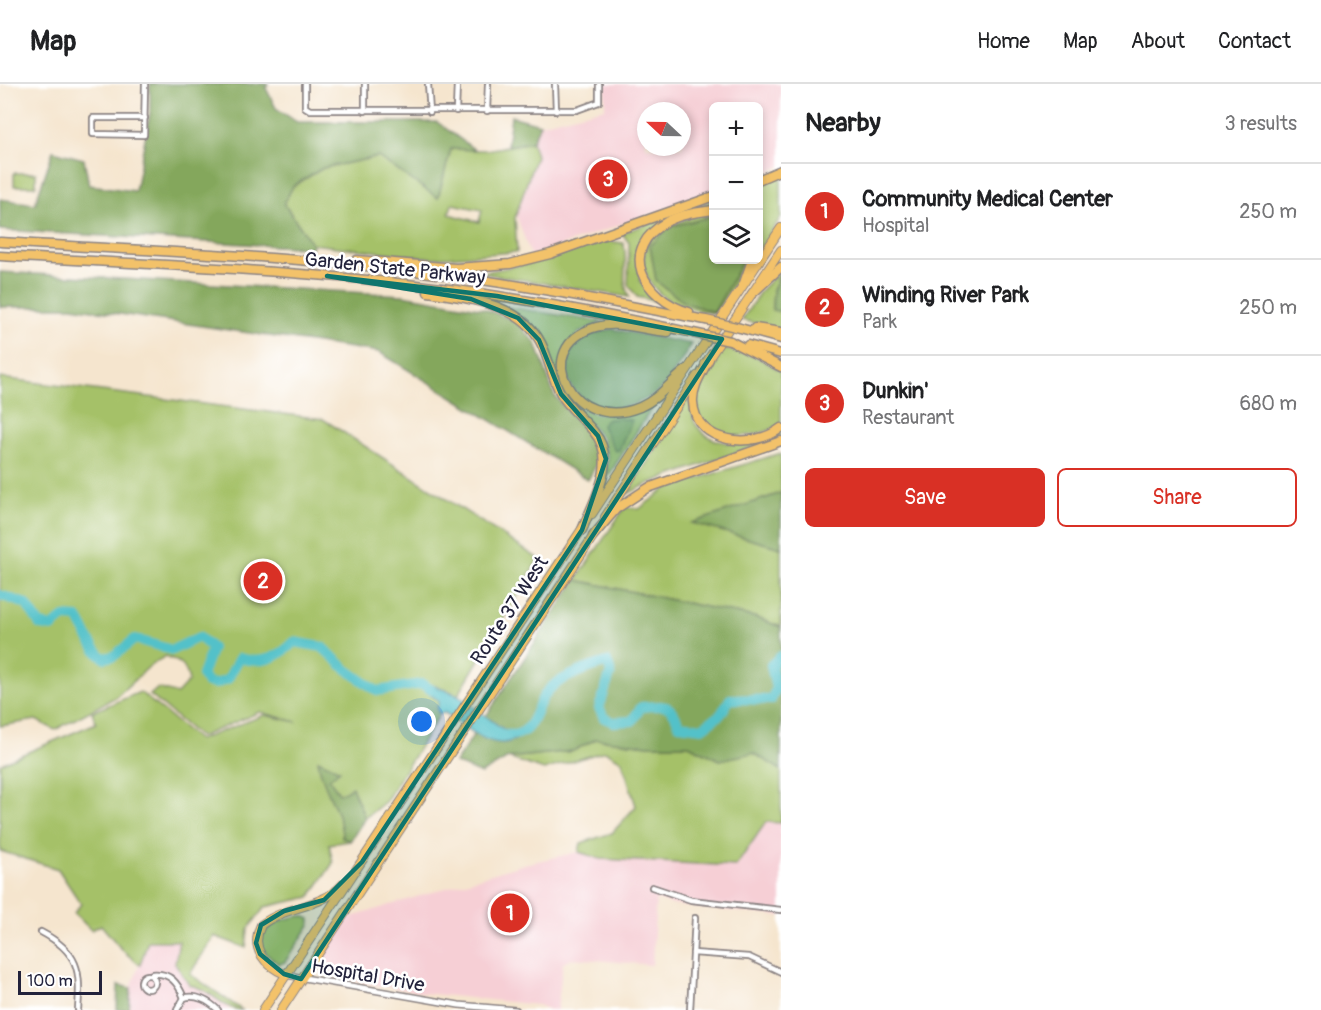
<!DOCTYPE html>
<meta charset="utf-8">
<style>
body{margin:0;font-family:Pangolin,sans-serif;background:#f6f6f6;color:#202124}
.controls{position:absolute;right:18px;top:18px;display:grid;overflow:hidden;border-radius:9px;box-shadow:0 3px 9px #0003}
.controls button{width:54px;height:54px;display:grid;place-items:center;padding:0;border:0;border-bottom:2px solid #e0e0e0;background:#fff;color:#202124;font:30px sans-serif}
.compass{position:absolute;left:637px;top:18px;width:54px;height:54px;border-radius:50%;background:#fff;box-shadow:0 3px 9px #0003;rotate:292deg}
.scale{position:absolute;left:18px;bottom:15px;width:84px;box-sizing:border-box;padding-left:6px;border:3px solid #22223b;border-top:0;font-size:16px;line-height:21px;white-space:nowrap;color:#22223b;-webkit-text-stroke:4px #fff;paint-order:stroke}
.you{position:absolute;left:422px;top:638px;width:21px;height:21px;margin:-15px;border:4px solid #fff;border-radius:50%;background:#1a73e8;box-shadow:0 0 0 9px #1a73e833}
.badge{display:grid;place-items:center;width:39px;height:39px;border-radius:50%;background:#d93025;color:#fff;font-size:20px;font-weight:700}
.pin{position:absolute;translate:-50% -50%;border:3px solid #fff;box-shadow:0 2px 6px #0006}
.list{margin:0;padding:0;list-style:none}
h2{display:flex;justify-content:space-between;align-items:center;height:78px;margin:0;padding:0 24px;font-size:26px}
h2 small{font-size:20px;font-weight:400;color:#757577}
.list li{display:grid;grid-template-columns:39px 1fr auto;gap:18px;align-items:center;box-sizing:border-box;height:96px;padding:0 24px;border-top:2px solid #e0e0e0}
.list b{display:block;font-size:22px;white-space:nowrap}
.list p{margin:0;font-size:20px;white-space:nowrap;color:#757577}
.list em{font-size:20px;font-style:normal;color:#757577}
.actions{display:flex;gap:12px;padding:18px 24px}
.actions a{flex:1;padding:14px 0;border:2px solid #d93025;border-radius:9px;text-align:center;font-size:21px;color:#d93025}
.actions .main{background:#d93025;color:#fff}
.icon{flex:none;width:33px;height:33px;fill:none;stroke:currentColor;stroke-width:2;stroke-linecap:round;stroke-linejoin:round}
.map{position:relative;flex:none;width:781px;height:926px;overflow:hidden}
header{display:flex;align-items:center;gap:36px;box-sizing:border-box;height:84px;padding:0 30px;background:#fff;border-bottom:2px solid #e0e0e0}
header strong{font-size:28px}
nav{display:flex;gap:33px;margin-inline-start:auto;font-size:21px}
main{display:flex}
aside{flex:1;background:#fff}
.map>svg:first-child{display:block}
</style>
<header>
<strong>Map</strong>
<nav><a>Home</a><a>Map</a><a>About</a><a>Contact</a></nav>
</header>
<main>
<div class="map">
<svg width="781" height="926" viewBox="0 0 781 926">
<rect width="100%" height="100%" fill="#fff"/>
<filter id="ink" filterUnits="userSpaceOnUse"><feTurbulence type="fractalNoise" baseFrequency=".0167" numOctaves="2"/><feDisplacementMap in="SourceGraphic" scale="12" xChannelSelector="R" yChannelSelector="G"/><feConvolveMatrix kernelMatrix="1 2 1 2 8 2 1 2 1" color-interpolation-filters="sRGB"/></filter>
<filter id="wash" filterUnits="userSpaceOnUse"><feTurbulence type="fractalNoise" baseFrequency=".008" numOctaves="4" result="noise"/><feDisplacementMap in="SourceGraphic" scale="24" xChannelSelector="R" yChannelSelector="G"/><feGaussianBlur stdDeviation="1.35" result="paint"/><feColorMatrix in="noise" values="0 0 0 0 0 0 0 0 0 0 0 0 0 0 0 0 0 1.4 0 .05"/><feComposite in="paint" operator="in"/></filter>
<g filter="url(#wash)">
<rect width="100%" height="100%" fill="#f5e5ce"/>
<g fill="#f6cfd5" fill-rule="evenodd">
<path d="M 605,0 L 781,0 L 781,82 L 759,92 L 758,22 L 714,22 L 713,108 L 531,172 L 516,131 L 536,72 L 532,58 L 540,40 L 605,24 ZM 646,27 L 682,27 L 682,63 L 646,63 Z"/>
<polygon points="766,738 781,739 781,832 673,821 656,815 652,881 574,874 563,879 557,926 550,926 538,921 423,909 343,895 315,884 348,834 524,780 579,768 600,775 735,782"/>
<polygon points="148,857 179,857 175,879 230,926 130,926 131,904"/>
</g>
<g fill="#a5c167" stroke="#647251" stroke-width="1.5" fill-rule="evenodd">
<path d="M 532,58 L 536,72 L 515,134 L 517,168 L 432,174 L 312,160 L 284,120 L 293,102 L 323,84 L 378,73 L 437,113 L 451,65 L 486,66 ZM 452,120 L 482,126 L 479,138 L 449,130 Z"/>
<rect x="14" y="89" width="22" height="13"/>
<polygon points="781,90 781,133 759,167 758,100"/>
<polygon points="713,116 713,123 671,133 637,171 640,197 655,217 637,213 628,201 629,159 622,149"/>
<path d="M 699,131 L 713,131 L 713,133 L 669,143 L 714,228 L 743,176 L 749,176 L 715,230 C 699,227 681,224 667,215 C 656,208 646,195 644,182 C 640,150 674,138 699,131 Z"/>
<path d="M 601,156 L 623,159 C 630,176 619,192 629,213 L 480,189 L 541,177 Z"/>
<polygon points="781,186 773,206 772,225 781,228 781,246 742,236 761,206"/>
<path d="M 507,223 L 602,238 L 578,249 L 559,288 C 565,340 620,336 655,319 L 605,397 L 608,374 L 602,354 L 563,309 L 545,261 Z"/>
<path d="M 721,264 L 757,273 L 781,287 L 781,339 C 758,358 696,360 695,318 C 695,299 711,279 721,264 Z"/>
<path d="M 0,294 L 323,335 L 539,475 L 458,611 L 447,606 L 419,602 L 440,617 L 437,626 L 440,630 L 386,717 L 365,734 L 350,757 L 329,760 L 333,779 L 310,813 L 265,823 L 248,845 L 246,864 L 214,852 L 190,890 L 242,926 C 223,926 210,904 189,901 L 175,879 L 179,857 L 148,857 L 140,881 L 122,866 L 101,841 L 91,846 L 74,829 L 81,820 L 58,785 L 0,767 L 0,680 L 96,639 L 92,628 L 140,608 L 199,656 L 264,631 L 297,638 L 260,628 L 200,653 L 150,611 L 158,604 L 177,610 L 189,597 C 186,581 180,578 166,572 L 152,580 L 116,613 L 55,646 L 36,636 L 0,642 Z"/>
<path d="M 690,311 C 691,321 691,331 695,339 C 711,366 758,364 781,348 L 781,353 L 652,398 L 627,410 Z"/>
<polygon points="781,369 781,409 693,439 781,464 781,543 754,533 576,496 625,423 639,425 667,404"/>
<polygon points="596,655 649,661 689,661 720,676 753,668 781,686 781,739 766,738 736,782 600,775 579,768 581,759 612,749 636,722 622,677 605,667 544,686 508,674 573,667"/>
<path d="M 303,832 L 310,835 L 310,841 L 285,878 L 279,880 C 241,856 272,834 303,832 Z"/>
</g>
<g fill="#84a75c" stroke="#53644c" stroke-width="1.5">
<polygon points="150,0 268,0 266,4 276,24 297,38 437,38 475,66 451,65 438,114 378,73 323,84 293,102 284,120 312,160 311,164 0,146 0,115 35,120 53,67 84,75 89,101 135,107 150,29"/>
<polygon points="511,32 540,40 532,58 507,62"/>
<polygon points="713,132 714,176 743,176 714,228 685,219 656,197 650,162 669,143"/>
<polygon points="0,188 403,211 485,225 515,237 536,259 554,311 592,355 599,376 588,396 379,268 72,223 0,223"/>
<polygon points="781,192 781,228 772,226 773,206"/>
<path d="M 612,245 L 692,260 C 682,274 671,298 657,308 C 581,362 521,262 612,245 Z"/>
<polygon points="618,334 632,336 619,366 615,367 602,342 605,336"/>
<polygon points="781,409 781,464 692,439"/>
<polygon points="576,496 754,533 781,543 781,686 753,669 720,676 689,661 649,661 596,655 573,667 508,674 481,690 455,679"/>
<path d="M 318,676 L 340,686 L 329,695 L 340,710 L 352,703 L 365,734 L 350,757 L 342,754 C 342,725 321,704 318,676 Z"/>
<polygon points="118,901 131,904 129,926 117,926"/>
</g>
<path fill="#53c1c9" stroke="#3a7282" stroke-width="1.5" d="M 424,598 L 458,611 L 503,645 L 514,648 L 516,655 C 492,669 465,642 445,629 L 440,630 L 437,626 L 439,617 L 419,602 Z"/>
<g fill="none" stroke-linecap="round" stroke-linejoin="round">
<g stroke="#53c1c9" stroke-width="10">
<path d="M 0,511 L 26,520 L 40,541 L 52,543 L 64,533 L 78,534 C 87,548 90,564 104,574 L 114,572 L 135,555 L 172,566 L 199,553 L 212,564 L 202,591 L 207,599 L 216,600 L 228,595 L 239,574 C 262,581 278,574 294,558 L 322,563 L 346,585 L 377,607 L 422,600 L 432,606"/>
<path d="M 502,650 C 539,658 530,619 554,601 C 568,591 591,583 607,578 L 611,588 L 599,624 L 604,634 L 613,638 L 632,637 L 641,623 C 663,622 671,617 679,641 L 702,644 L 721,630 L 730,615 L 771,616 L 776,605 L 771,581 L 781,572"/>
</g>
</g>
</g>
<g filter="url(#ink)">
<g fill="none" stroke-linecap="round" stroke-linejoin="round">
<defs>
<g id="minor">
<polyline points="305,0 305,23 310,26 577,26 599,18 599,0"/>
<polyline points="365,0 365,27"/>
<polyline points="428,0 430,28"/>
<polyline points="555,0 556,27"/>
<polyline points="456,27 457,0"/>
<polyline points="487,27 488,0"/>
<polyline points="145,34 93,34 93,50 144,51 145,0"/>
<polyline points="652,803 691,816 781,826"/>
<path d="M 41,848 C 79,868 81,886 78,926"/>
<polyline points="693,869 749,873 781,888"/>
<path d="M 152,890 C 170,888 178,899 184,914"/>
<circle cx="148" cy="898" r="7"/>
<path d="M 177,926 L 184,914 C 196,910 209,917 218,926"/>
<polyline points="690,926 695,834"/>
</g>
<polyline id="tertiary" points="287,891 459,921 516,926"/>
<g id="trunk">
<polyline points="705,280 781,166"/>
<polyline points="592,430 781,144"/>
<polyline points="605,433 697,292"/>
<path d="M 287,891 C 264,882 250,864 261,841 C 286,821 321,825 343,800"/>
<polyline points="263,926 584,442"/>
<polyline points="281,926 596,448"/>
</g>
<g id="motorway">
<polyline points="758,96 781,86"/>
<path d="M 0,158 C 149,167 297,172 445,191 C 533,202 619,220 706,236"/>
<path d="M 0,172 C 139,180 278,185 416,201 C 509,211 601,229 693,249"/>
<polyline points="357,176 456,184 510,180 550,170 714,112"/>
<polyline points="744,199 752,176"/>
<path d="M 428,208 C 467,214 521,219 541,259 C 549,275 552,294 561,310 C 569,324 584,335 594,348 C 619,377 594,416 582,446"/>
<polyline points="752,210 781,183"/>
<path d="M 689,228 C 643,215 616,165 668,137 C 682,130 698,128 714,126"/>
<polyline points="740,244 781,255"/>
<polyline points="755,244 781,248"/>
<path d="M 668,248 C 644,247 621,236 596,243 C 528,263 572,351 640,323 C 659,315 670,298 686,286"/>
<polyline points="730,257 781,283"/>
<polyline points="748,261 781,270"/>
<path d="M 709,275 C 702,289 692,303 693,318 C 695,361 754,365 781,344"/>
<polyline points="593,452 616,425 648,404 781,357"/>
</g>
</defs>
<use href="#minor" stroke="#8c8484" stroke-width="8"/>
<use href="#tertiary" stroke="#8c8484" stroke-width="8"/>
<use href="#trunk" stroke="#8c8484" stroke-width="10"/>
<use href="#motorway" stroke="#8c8484" stroke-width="11"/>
<use href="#minor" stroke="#fff" stroke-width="4.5"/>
<use href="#tertiary" stroke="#fff" stroke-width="5"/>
<use href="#trunk" stroke="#f3c26a" stroke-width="8"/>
<use href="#motorway" stroke="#f3c26a" stroke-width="8"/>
<defs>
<g id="motorway-bridge">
<polyline points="706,236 740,244"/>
<polyline points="693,249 730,257"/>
</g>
</defs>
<use href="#motorway-bridge" stroke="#8c8484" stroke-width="11" stroke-linecap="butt"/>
<use href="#motorway-bridge" stroke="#f3c26a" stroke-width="8"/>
</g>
</g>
<path fill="#0f766e" fill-opacity="0.2" stroke="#0f766e" stroke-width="4.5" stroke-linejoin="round" d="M 327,192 L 497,212 L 722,255 L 301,895 L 284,890 L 260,870 L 256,859 L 261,841 L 284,827 L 324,816 L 362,778 L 582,446 L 606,375 L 598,352 L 561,310 L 539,256 L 518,234 L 471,215 Z"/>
<g text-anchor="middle" stroke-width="5" stroke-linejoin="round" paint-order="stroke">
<g font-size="20" fill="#22223b" stroke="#fff">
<text transform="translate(395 184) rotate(6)" y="7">Garden State Parkway</text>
<text transform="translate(509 526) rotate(-57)" y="7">Route 37 West</text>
<text transform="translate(368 891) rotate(10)" y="7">Hospital Drive</text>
</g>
</g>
</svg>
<div class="controls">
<button>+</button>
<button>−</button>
<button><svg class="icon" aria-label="layers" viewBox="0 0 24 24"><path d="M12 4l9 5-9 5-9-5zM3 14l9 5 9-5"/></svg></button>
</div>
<svg class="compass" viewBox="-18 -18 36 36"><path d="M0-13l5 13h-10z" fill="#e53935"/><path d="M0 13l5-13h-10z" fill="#757577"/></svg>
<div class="scale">100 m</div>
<div class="you"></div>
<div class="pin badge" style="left:510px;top:829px">1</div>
<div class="pin badge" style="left:263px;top:497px">2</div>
<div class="pin badge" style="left:608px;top:95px">3</div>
</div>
<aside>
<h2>Nearby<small>3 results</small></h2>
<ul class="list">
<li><span class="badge">1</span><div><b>Community Medical Center</b><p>Hospital</p></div><em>250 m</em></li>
<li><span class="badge">2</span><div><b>Winding River Park</b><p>Park</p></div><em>250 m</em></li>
<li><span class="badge">3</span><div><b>Dunkin'</b><p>Restaurant</p></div><em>680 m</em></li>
</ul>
<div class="actions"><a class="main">Save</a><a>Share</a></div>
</aside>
</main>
